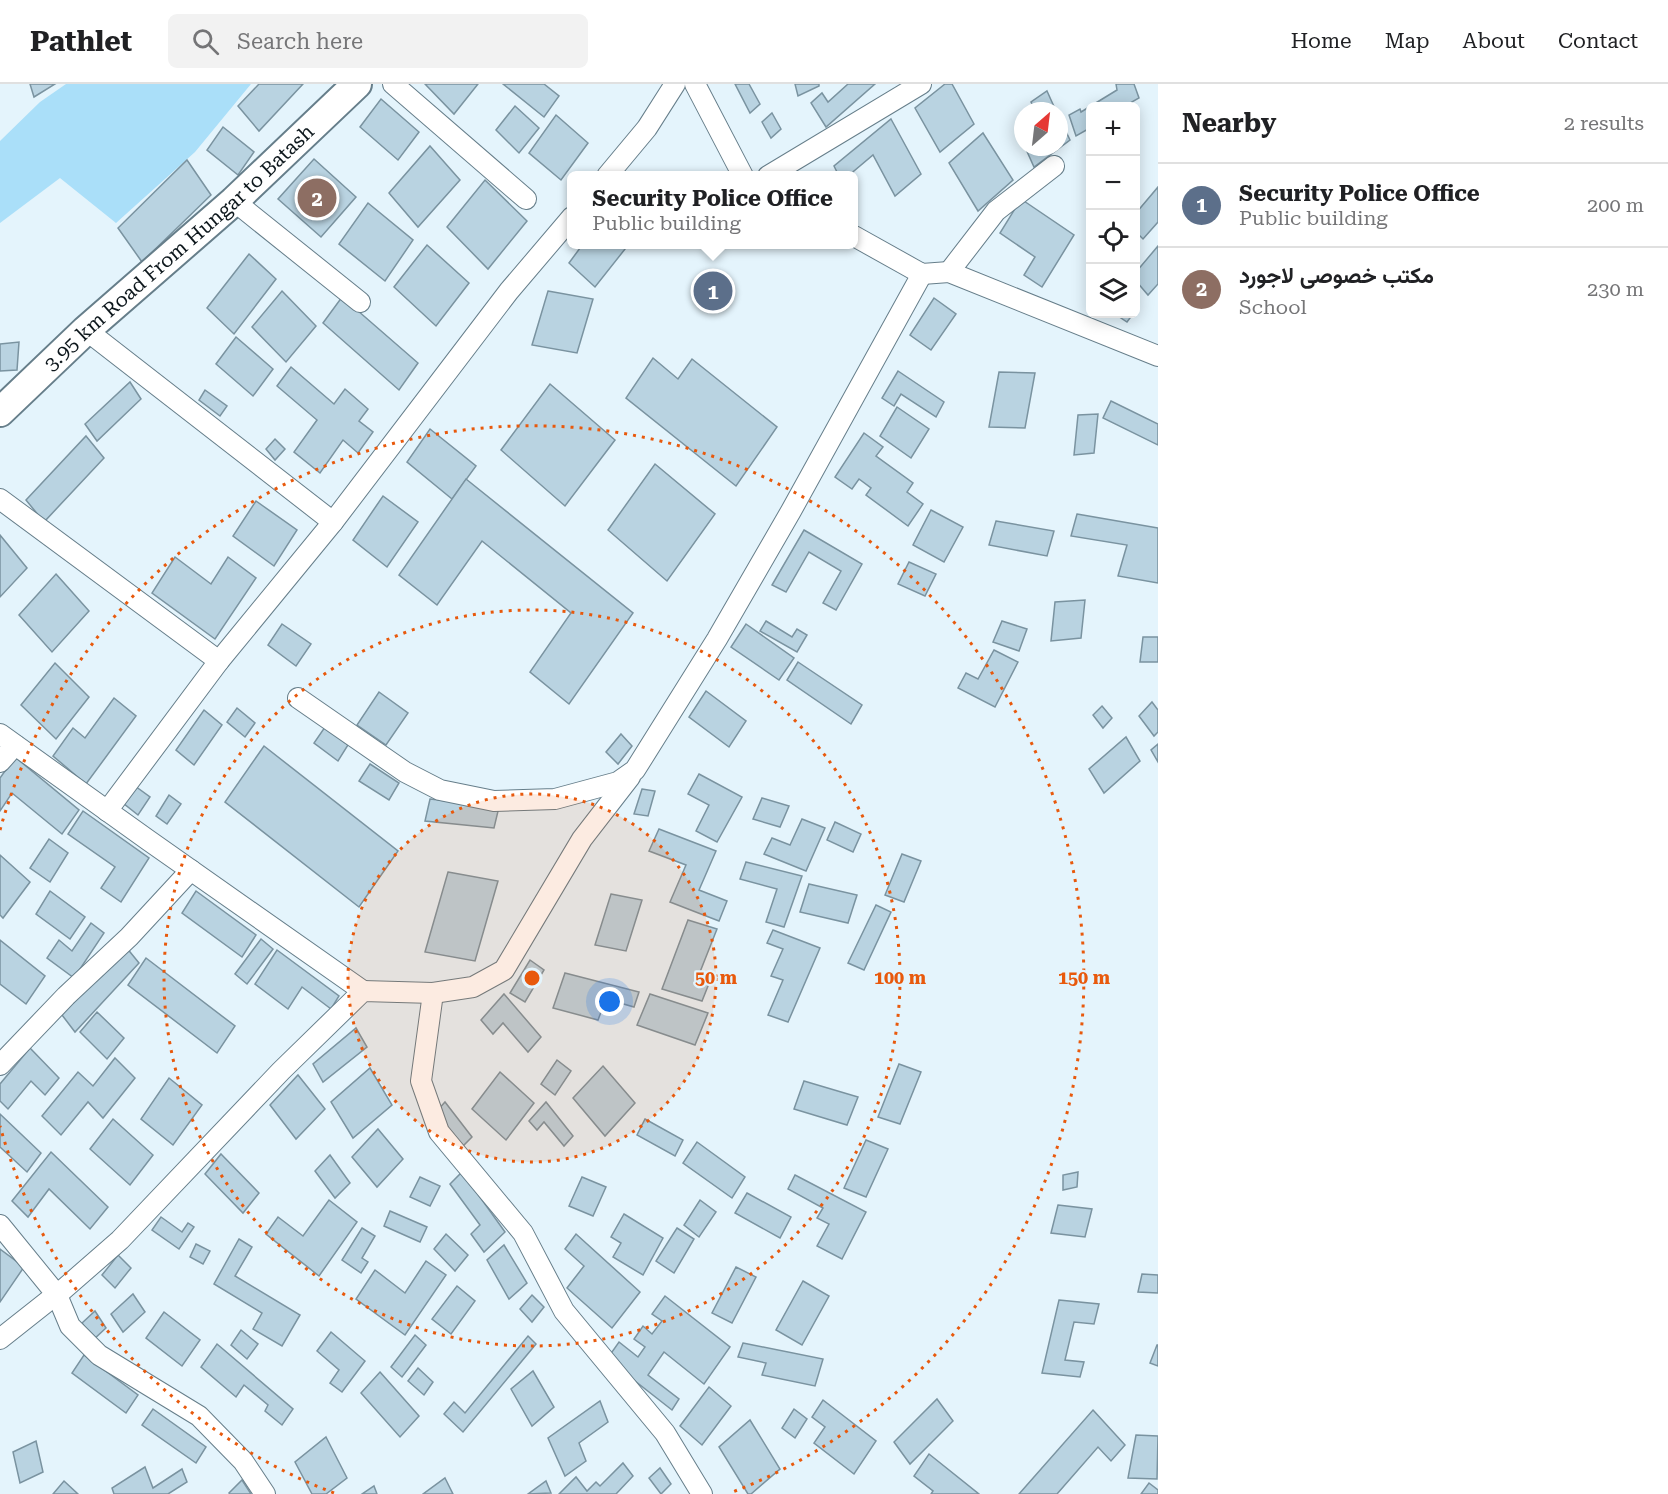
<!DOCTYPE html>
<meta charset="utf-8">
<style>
body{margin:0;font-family:"Roboto Serif",Vazirmatn,serif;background:#f2f2f2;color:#202124}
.controls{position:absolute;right:18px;top:18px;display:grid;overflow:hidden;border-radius:9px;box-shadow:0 3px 15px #0003}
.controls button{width:54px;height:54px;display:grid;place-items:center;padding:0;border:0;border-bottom:2px solid #e0e0e0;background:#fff;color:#202124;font:30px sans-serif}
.compass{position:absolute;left:1014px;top:18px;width:54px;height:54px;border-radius:50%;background:#fff;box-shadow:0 3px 15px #0003;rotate:28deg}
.you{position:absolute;left:610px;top:918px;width:21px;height:21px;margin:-15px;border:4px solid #fff;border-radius:50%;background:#1a73e8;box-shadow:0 0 0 9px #1a73e833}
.badge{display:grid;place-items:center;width:39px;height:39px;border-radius:50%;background:#1a73e8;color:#fff;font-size:20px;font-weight:700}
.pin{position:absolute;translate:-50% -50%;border:3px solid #fff;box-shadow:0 2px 6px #0006}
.popup{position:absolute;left:567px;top:87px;width:291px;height:78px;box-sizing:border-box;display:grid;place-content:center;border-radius:9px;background:#fff;filter:drop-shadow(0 2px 4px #0005);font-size:20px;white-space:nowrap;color:#757577}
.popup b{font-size:22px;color:#202124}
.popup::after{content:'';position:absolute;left:50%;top:100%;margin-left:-12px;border:12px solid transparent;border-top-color:#fff}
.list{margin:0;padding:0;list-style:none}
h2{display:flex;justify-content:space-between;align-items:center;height:78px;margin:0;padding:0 24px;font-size:26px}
h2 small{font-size:20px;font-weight:400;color:#757577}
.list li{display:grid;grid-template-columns:39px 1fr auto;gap:18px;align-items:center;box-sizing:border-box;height:84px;padding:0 24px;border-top:2px solid #e0e0e0}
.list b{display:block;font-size:22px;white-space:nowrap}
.list p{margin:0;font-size:20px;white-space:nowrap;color:#757577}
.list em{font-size:20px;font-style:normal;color:#757577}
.icon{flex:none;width:33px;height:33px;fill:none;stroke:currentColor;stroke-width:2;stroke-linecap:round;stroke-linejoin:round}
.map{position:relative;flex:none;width:1158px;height:1410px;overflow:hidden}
header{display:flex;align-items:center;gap:36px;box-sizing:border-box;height:84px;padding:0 30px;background:#fff;border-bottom:2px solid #e0e0e0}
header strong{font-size:28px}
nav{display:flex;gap:33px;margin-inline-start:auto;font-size:21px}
.search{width:420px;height:54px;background:#f2f2f2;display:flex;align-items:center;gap:15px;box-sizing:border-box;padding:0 21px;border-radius:9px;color:#757577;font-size:22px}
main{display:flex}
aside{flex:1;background:#fff}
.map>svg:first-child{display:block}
</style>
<header>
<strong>Pathlet</strong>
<div class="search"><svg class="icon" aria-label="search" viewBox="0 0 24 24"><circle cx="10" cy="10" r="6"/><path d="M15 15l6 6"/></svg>Search here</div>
<nav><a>Home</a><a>Map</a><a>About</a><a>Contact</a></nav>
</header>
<main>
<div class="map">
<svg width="1158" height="1410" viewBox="0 0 1158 1410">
<rect width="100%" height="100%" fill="#e4f4fc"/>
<polygon fill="#aadff9" points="66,0 251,0 195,68 116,139 60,94 0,139 0,57 40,18"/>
<g fill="#b9d3e1" stroke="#7a93a0" stroke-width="1.5">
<polygon points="30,0 55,0 34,13"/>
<polygon points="259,0 303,0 259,47 238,22"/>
<polygon points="425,0 478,0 454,30"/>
<polygon points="503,0 544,0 559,12 544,33"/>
<polygon points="735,0 749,0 760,20 750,29"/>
<polygon points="795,0 819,0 819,2 798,12"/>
<polygon points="848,0 875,0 826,43 811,19 822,9 828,18"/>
<polygon points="945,0 952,0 974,40 940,68 915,24"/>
<polygon points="1116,0 1134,0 1139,14 1125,22 1090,22 1090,44 1076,52 1069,31 1080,25 1081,28 1117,6"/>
<polygon points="1047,7 1056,27 1036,27 1031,18"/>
<polygon points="381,15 419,48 398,76 360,43"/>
<polygon points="515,22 539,44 519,69 496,46"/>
<polygon points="772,29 781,45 771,54 762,38"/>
<polygon points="556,31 588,59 561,96 529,69"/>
<polygon points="1059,33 1070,56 1034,83 1025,63 1059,63"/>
<polygon points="891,35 921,90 895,112 873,71 848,92 839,92 834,82"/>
<polygon points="223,43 254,68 238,91 207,66"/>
<polygon points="983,49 1013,96 978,127 949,79"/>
<polygon points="430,62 460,96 418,143 389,109"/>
<polygon points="314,75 356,113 321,153 278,115"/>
<polygon points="187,76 211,111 142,178 118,144"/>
<polygon points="485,96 527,137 488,185 447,143"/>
<polygon points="1158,103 1158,138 1143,155 1136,148 1136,129"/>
<polygon points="1021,115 1074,151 1042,203 1024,191 1035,173 1000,149"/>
<polygon points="368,119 413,156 385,197 339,160"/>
<polygon points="583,160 629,160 595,203 569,179"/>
<polygon points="427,161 469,199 436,242 394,203"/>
<polygon points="1158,162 1158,200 1148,211 1136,197 1136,188"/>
<polygon points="249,170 276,195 234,250 207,224"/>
<polygon points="282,207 316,242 286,278 252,243"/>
<polygon points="548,207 593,215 577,269 532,261"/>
<polygon points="342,213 418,279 399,306 323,239"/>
<polygon points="934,214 956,230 931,266 910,251"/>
<polygon points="1115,230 1133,230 1127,238"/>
<polygon points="236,253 273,285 253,312 216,280"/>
<polygon points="19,258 17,286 0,287 0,260"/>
<polygon points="653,274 678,295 692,275 777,343 736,402 626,314"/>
<polygon points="291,283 334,320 345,305 368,325 359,337 373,348 358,369 343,356 320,389 294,368 317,336 277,302"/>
<polygon points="898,287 944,318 936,333 901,310 894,322 882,314"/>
<polygon points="999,288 1035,289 1025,344 989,343"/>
<polygon points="130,298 141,315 97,357 85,340"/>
<polygon points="550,300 615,356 565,422 501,366"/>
<polygon points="205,306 227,322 220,332 199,316"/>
<polygon points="1111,317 1158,340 1158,361 1103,334"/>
<polygon points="897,323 929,345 911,374 880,352"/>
<polygon points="1098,330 1094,369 1074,371 1078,331"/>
<polygon points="430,345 476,382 452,415 407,378"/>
<polygon points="864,349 883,363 876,372 913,399 907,408 923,420 908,442 866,411 871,404 859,395 852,405 835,393"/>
<polygon points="86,352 104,374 44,438 26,416"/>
<polygon points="275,355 285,365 275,376 266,365"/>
<polygon points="655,380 715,430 667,497 608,446"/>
<polygon points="466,395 633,529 569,620 530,588 571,529 482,457 437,521 399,491"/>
<polygon points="383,412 418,438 387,483 353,456"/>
<polygon points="256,417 297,446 274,482 233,452"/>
<polygon points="931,426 963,443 944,478 913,461"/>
<polygon points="1077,430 1158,444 1158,499 1118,492 1127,461 1071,452"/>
<polygon points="996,437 1054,447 1047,472 989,461"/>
<polygon points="804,446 862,480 836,526 823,519 841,487 809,468 786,508 772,501"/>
<polygon points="0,451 27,484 0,513"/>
<polygon points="175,473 211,500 228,473 256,494 215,555 152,509"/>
<polygon points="909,478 936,490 925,512 898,500"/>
<polygon points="56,490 89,527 52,568 19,531"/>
<polygon points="1085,516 1081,554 1051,557 1055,518"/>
<polygon points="766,537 792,553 797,545 807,551 797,568 760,547"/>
<polygon points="1002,537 1027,545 1019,567 993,558"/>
<polygon points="282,540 311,560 296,582 268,561"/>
<polygon points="746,540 794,574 779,596 731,563"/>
<polygon points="1143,553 1158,553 1158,578 1140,578"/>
<polygon points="994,566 1018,578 995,623 958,604 966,589 978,595"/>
<polygon points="798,578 862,621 851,640 787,596"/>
<polygon points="55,579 89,613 56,655 21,621"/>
<polygon points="706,607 746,637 729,663 689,633"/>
<polygon points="379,608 408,629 386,661 357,641"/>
<polygon points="114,614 136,632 86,700 53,672 73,644 85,654"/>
<polygon points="1152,618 1158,626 1158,648 1154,652 1139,632"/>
<polygon points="1102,622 1112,634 1103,644 1093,631"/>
<polygon points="237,624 255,639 245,653 227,638"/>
<polygon points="204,626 222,641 194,681 176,666"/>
<polygon points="325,643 348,661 338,677 314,659"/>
<polygon points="621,650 632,662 618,680 606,668"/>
<polygon points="1126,653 1140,677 1104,709 1089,685"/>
<polygon points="1158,660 1158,678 1151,666"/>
<polygon points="264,662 398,767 359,823 225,718"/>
<polygon points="15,673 79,726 62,750 12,709 0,727 0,694"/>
<polygon points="370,680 399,699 389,716 359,697"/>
<polygon points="699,690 742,713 717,758 696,747 709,721 688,710"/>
<polygon points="135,702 150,713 138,731 123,719"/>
<polygon points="642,705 655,707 648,732 634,730"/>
<polygon points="169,711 181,720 167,740 156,732"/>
<polygon points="762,714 789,722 780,743 753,735"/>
<polygon points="430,715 499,723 494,744 425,737"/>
<polygon points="83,727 149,774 121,818 101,804 115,783 68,750"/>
<polygon points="802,735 825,744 806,787 764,770 772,754 790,761"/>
<polygon points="835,738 861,750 853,768 827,756"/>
<polygon points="659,745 716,767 699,806 727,817 719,837 670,818 686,781 649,767"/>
<polygon points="49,755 68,769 50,798 30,784"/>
<polygon points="902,770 921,777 904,818 885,811"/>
<polygon points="0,771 30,798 3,834 0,831"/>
<polygon points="746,778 802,792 784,843 766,838 777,805 740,795"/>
<polygon points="448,788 498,797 475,877 425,868"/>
<polygon points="809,800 857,811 848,839 800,828"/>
<polygon points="50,807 85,833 70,855 36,830"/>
<polygon points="196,807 256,851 242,873 182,829"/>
<polygon points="611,810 642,816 626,867 595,861"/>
<polygon points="876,821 891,828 864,886 848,879"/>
<polygon points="688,836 717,845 700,888 712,892 702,917 662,905"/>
<polygon points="91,839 104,849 74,894 47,874 59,856 72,867"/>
<polygon points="773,846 820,864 788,938 768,931 783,896 771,892 783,865 767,859"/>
<polygon points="261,855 273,865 247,900 235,890"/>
<polygon points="0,856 45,892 26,920 0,900"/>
<polygon points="126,863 139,879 75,948 62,931"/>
<polygon points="277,866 339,912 331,925 302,903 288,925 255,900"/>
<polygon points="146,874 235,942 217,969 128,901"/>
<polygon points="530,876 544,886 525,918 510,909"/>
<polygon points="565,889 639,908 634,923 606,915 598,936 553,924"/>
<polygon points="504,910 541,953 528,968 503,939 493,950 481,936"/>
<polygon points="650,910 708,929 695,961 637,941"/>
<polygon points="97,928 124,954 107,975 80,948"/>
<polygon points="356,944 367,963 323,998 313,980"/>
<polygon points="30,964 59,994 45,1011 31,997 8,1025 0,1017 0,1000"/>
<polygon points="115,974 135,994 103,1034 88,1018 61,1051 42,1032 78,988 93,1002"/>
<polygon points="557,976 571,987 555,1011 541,1000"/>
<polygon points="899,980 921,988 900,1040 878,1033"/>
<polygon points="603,982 635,1019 605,1052 573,1014"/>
<polygon points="370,984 392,1021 353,1054 331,1018"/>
<polygon points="500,988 534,1019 506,1056 472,1025"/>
<polygon points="298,991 325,1025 296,1055 270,1021"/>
<polygon points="169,994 202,1021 173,1061 141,1035"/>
<polygon points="804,997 858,1013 847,1041 794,1025"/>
<polygon points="445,1018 472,1053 463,1062 436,1028"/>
<polygon points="546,1018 573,1052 564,1062 544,1038 537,1046 529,1037"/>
<polygon points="0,1030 41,1069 27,1088 0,1063"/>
<polygon points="113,1035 153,1071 130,1101 90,1065"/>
<polygon points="645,1035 683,1056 675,1072 637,1051"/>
<polygon points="378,1045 403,1075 377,1103 352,1073"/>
<polygon points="866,1056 888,1065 866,1113 844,1104"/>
<polygon points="697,1058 745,1093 732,1114 683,1079"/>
<polygon points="51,1068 108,1123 90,1145 49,1105 28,1133 12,1117"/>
<polygon points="221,1070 259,1109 243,1129 205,1090"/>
<polygon points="330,1071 350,1099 335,1114 315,1087"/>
<polygon points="462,1088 505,1148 484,1168 471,1150 480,1141 450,1100"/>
<polygon points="1078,1088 1077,1103 1063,1106 1063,1091"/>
<polygon points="795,1091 866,1128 842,1175 817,1162 829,1140 817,1134 823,1124 788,1105"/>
<polygon points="420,1093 440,1102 430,1122 410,1113"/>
<polygon points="582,1093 606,1103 593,1132 569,1122"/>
<polygon points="747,1109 791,1133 780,1154 735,1129"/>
<polygon points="329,1116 357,1138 319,1192 266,1150 278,1133 303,1152"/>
<polygon points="700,1116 716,1128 699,1153 684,1141"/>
<polygon points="1058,1121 1092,1125 1085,1153 1051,1149"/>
<polygon points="390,1127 427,1143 420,1158 384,1142"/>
<polygon points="624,1130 663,1154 643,1191 613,1173 621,1159 611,1153"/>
<polygon points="161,1133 182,1148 188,1139 194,1143 179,1165 152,1146"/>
<polygon points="362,1144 375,1152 362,1174 368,1178 361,1189 342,1176"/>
<polygon points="677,1144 694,1155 674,1189 656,1177"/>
<polygon points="446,1150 468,1171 455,1187 434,1165"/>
<polygon points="576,1150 640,1208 612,1244 567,1204 584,1182 565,1165"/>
<polygon points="239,1155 252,1163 235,1192 300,1231 282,1262 253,1245 262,1229 214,1200"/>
<polygon points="196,1160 210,1167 203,1180 190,1173"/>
<polygon points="504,1161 527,1199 509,1215 487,1176"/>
<polygon points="0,1165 24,1183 0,1218"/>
<polygon points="118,1171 131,1184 115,1204 102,1191"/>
<polygon points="426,1177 446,1191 405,1251 356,1215 375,1186 405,1209"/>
<polygon points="736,1183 756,1193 732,1239 712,1229"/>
<polygon points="1142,1190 1158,1191 1158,1209 1138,1208"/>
<polygon points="803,1197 829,1212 802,1261 776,1246"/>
<polygon points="457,1202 475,1217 451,1250 432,1235"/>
<polygon points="133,1210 145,1228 123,1248 111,1230"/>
<polygon points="532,1211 544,1223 532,1238 520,1225"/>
<polygon points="665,1212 730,1263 704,1300 664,1268 648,1291 679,1315 672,1326 607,1275 619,1258 638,1273 645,1263 634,1255 643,1242 652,1250 662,1237 652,1230"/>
<polygon points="1059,1216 1099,1220 1094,1240 1074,1238 1065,1276 1084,1278 1080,1293 1042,1289"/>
<polygon points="95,1227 106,1244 93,1256 82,1239"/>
<polygon points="164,1228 200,1256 182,1282 146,1254"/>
<polygon points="241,1246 258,1260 247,1275 231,1261"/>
<polygon points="331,1248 365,1277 342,1308 330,1299 339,1286 317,1267"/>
<polygon points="415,1251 426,1261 402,1293 391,1283"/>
<polygon points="528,1252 536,1260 463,1348 444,1330 454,1318 465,1329"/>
<polygon points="743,1259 823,1275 815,1302 762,1291 766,1279 738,1273"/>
<polygon points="217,1260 293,1325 282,1341 265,1327 268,1321 244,1301 236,1313 201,1283"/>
<polygon points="1157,1261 1158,1261 1158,1282 1150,1279"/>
<polygon points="84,1271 138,1311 126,1329 72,1289"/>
<polygon points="418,1284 433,1298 424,1311 408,1297"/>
<polygon points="533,1287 554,1323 532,1342 511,1305"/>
<polygon points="380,1288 419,1332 400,1353 361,1309"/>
<polygon points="709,1303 731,1322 702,1361 680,1342"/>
<polygon points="937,1315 953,1337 910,1380 894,1358"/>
<polygon points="823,1316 876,1357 854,1390 814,1359 825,1343 812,1333"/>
<polygon points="600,1317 608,1338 579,1359 586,1377 565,1392 548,1354"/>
<polygon points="153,1325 206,1363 196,1379 142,1341"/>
<polygon points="794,1325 807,1335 795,1354 782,1344"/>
<polygon points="1093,1326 1125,1361 1111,1377 1098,1363 1057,1410 1019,1410"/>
<polygon points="750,1336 780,1385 751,1410 748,1410 719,1363"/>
<polygon points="1136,1351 1158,1352 1157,1395 1128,1394"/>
<polygon points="326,1353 347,1394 326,1410 312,1410 295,1378"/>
<polygon points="36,1357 43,1388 20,1399 13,1368"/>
<polygon points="929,1370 979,1410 931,1410 933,1407 914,1392"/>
<polygon points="623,1379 633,1392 616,1410 559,1410 576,1393 587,1407 596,1398 600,1402"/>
<polygon points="145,1383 153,1404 182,1385 187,1398 168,1410 114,1410 112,1404"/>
<polygon points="660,1384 671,1400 661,1410 649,1394"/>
<polygon points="445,1394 453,1410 423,1410"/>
<polygon points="242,1396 251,1410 230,1410 229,1409"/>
<polygon points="64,1397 78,1410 53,1410"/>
<polygon points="546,1397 551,1409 528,1410"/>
<polygon points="1149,1399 1158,1406 1158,1410 1141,1410"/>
<polygon points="374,1402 377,1410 362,1410"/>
</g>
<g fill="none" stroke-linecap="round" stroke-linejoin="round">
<defs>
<g id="street">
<polyline points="393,0 526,115"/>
<polyline points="695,0 743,92"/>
<polyline points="607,92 647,44 675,0"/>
<polyline points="768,92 921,0"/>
<polyline points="234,117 360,218"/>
<polyline points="854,152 922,190 949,188 1158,272"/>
<polyline points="949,188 996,127 1054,82"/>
<polyline points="86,246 333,438"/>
<polyline points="0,415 219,577"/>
<polyline points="298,614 405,688 440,706 494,717 555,715 618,698 635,686 717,555 791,427 922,190"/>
<polyline points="0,650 148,756 363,907"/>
<polyline points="0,678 15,661"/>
<polyline points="107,727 219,577 333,438 509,207 572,133"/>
<polyline points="433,909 421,997 439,1048 523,1149 564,1227 665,1349 702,1410"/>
<polyline points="0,981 66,912 129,853 191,786"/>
<polyline points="0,1141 57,1211 70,1242 99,1271 199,1332 243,1377 265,1410"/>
<polyline points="57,1211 120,1156 281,987 363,907 433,909 473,903 504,886 582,755 630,693"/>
<polyline points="0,1255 48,1217"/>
</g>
<g id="secondary">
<path id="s1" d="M 0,328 L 86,246 L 234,117 L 357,0"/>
</g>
</defs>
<use href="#street" stroke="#667e8a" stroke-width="22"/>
<use href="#secondary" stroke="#667e8a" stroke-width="32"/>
<use href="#street" stroke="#fff" stroke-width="20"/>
<use href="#secondary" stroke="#fff" stroke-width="28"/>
</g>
<circle cx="532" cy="894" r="184" fill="#e8590c" fill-opacity=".12"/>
<g fill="none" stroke="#e8590c" stroke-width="3" stroke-dasharray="3 6">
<circle cx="532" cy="894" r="184"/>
<circle cx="532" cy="894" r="368"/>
<path d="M334 1409A552 552 0 0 1 0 1042M0 746A552 552 0 1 1 730 1409"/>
</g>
<g text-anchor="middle" stroke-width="4.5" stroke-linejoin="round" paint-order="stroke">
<g font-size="20" fill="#0d171c" stroke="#e4f4fc">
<text dy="7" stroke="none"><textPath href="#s1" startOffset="243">3.95 km Road From Hungar to Batash</textPath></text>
</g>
</g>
<circle cx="532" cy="894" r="9" fill="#e8590c" stroke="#e4f4fc" stroke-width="3"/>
<g font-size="18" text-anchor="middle" font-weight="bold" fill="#e8590c" stroke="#e4f4fc" stroke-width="4.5" stroke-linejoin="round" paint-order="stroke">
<text x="716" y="900">50 m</text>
<text x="900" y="900">100 m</text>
<text x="1084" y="900">150 m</text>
</g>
</svg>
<div class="controls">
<button>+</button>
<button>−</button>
<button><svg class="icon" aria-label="locate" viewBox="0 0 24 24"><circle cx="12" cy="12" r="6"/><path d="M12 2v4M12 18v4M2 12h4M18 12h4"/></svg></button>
<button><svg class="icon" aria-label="layers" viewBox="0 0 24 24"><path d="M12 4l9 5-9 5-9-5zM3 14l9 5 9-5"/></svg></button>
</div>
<svg class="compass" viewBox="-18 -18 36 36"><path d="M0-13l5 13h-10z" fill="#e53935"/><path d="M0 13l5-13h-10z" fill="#757577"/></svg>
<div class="you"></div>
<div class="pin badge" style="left:713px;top:207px;background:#5c6f8a">1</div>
<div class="popup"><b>Security Police Office</b>Public building</div>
<div class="pin badge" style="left:317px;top:114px;background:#8d6e63">2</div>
</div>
<aside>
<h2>Nearby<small>2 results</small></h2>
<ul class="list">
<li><span class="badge" style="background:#5c6f8a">1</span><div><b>Security Police Office</b><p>Public building</p></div><em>200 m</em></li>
<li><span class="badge" style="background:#8d6e63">2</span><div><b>مکتب خصوصی لاجورد</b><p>School</p></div><em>230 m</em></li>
</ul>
</aside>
</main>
